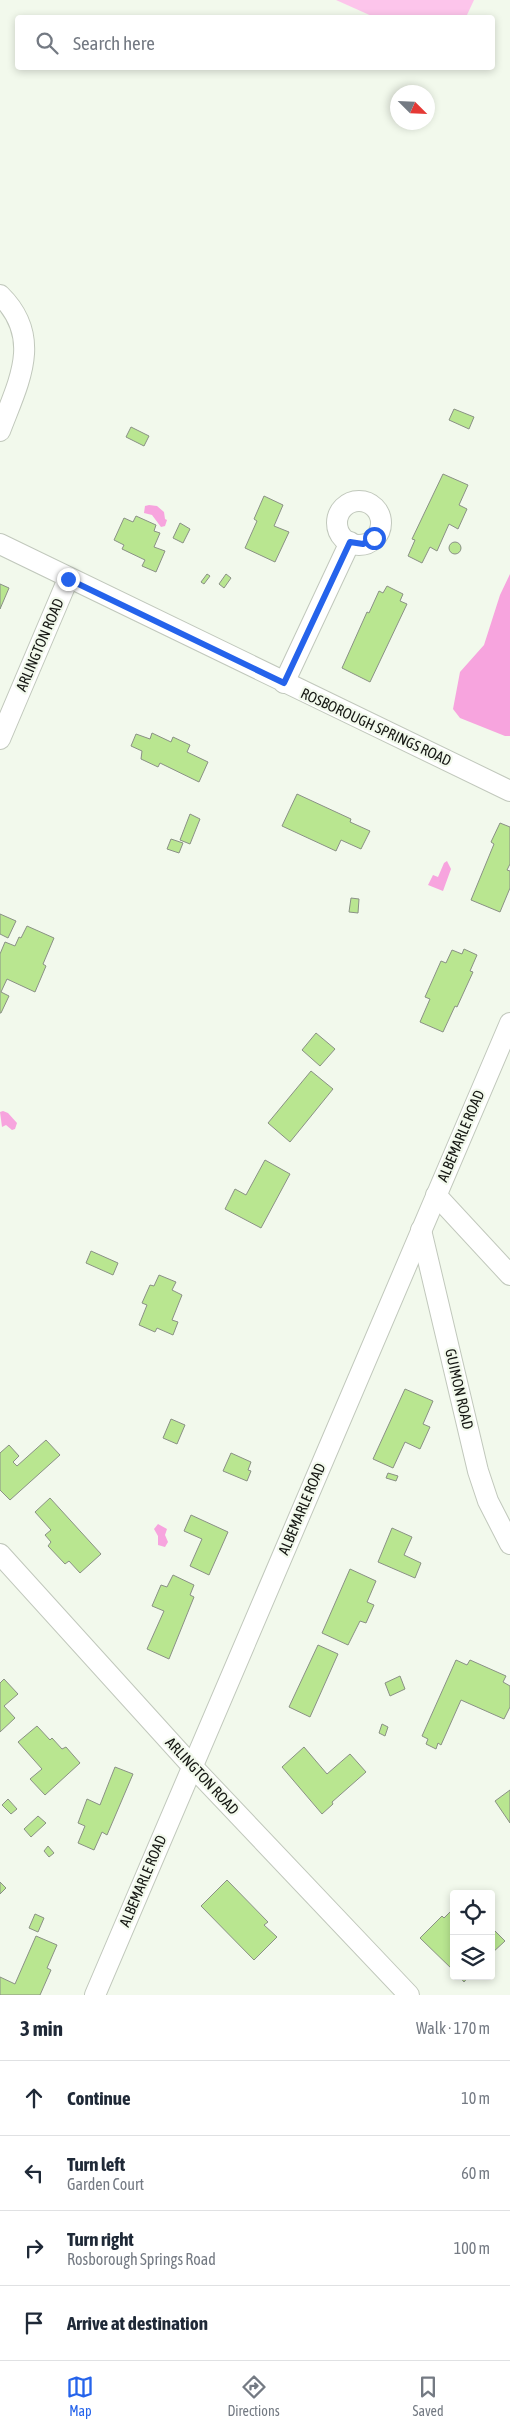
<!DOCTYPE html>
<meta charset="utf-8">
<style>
body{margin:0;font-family:"Asap Condensed",sans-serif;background:#f2f2f3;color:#1f2937}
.controls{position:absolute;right:15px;bottom:15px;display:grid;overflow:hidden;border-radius:5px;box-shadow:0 2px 8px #0003}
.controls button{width:45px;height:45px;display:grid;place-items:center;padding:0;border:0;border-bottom:1px solid #e0e1e3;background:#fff;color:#1f2937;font:25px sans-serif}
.compass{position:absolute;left:390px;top:85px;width:45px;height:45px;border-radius:50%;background:#fff;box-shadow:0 2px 8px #0003;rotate:114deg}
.stop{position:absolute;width:15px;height:15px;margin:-11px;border:4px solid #2563eb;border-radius:50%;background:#fff}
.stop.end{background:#2563eb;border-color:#fff;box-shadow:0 1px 5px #0008}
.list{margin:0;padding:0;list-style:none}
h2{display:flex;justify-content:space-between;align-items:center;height:65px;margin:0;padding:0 20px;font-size:21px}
h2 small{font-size:16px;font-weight:400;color:#747a83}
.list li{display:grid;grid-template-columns:32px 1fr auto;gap:15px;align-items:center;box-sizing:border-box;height:75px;padding:0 20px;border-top:1px solid #e0e1e3}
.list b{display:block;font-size:19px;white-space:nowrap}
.list p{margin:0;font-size:16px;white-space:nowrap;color:#747a83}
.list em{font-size:16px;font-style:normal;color:#747a83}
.icon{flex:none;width:28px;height:28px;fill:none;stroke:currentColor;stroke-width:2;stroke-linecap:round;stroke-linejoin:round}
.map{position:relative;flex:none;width:510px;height:1995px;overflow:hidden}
.search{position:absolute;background:#fff;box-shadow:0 2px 8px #0003;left:15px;right:15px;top:15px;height:55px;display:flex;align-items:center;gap:12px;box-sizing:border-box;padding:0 18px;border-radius:5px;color:#747a83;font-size:19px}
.sheet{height:365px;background:#fff}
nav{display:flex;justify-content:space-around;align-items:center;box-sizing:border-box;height:70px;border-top:1px solid #e0e1e3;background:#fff;font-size:14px;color:#747a83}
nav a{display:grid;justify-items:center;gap:2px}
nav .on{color:#2563eb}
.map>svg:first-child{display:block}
</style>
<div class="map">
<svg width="510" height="1995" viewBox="0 0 510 1995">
<rect width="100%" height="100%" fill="#f2f9ec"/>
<polygon fill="#fdc5eb" points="336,0 474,0 466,17 374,17"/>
<g fill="#f7a4de">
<polygon points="149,505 157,506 164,512 165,519 167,520 165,526 161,527 152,515 144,513 145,506"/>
<polygon points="510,574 510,736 505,736 460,718 453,709 460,672 484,645 500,595"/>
<polygon points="447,861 451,869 443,891 428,885 433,875 438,877 444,863"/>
<polygon points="3,1111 8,1113 17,1123 15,1129 12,1130 6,1125 2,1127 0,1112"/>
<polygon points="158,1524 167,1529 165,1535 168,1542 165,1547 158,1545 158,1536 154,1529"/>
</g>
<g fill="#b9e690" stroke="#8a9185">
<polygon points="454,409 474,417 469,429 449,420"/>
<polygon points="131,427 149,436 144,446 126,437"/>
<polygon points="443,474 468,485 459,505 467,509 458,529 449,524 437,551 430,547 422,563 408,556 415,540 412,539"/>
<polygon points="264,496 283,505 274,526 289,532 275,562 245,548 257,521 254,519"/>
<polygon points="136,516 156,525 154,531 160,533 154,547 165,551 156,572 142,566 145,560 122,549 124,545 114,540 124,518 133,522"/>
<polygon points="180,523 190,529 183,543 173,538"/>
<circle cx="455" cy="548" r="6"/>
<polygon points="207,574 210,576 204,584 201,582"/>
<polygon points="226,574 231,578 224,588 219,584"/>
<polygon points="0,584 9,588 0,609"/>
<polygon points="387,586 403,594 400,601 407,604 370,682 342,668 367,612 369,613 379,591 383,593"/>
<polygon points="152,733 171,742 173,737 190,745 187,752 208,762 199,782 160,763 158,767 141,759 142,751 131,746 136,734 150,739"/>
<polygon points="297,794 351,819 350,822 370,831 361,849 341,840 336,851 282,826"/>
<polygon points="190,814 200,819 190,844 180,840"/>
<polygon points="500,823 510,827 510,864 507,870 510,871 510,888 500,912 471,900 494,844 491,842"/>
<polygon points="171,839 183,843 179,853 167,849"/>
<polygon points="351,898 359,899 358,913 349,912"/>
<polygon points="0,914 16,921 8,938 0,934"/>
<polygon points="27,926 54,938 43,964 46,966 35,992 7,979 1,992 9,996 1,1013 0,1013 0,954 5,942 15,946 19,937 21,938"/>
<polygon points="464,949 477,955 470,971 473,972 457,1007 455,1006 443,1032 420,1022 430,999 425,997 441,961 446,963 452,950 462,954"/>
<polygon points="316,1033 335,1049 320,1066 302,1050"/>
<polygon points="311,1071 333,1089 290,1142 268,1123"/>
<polygon points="265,1160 290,1174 261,1228 225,1209 235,1189 246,1195"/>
<polygon points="91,1251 118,1263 113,1275 86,1263"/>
<polygon points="159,1275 176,1282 172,1290 182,1295 172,1320 178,1322 173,1335 157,1328 155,1332 139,1325 147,1305 142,1303 150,1285 154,1286"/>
<polygon points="405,1389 433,1401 423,1424 430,1427 420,1449 405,1442 393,1468 373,1459"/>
<polygon points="171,1419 185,1425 177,1444 163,1438"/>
<polygon points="46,1440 60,1455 10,1500 0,1490 0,1453 9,1445 19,1456 13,1462 17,1466"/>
<polygon points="231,1453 251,1462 248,1470 251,1471 247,1481 223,1471"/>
<polygon points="388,1473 398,1476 396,1481 386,1478"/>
<polygon points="50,1498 101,1554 80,1573 69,1561 65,1564 48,1546 51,1542 45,1535 51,1530 35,1512"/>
<polygon points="191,1515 228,1532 209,1575 190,1566 202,1539 184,1531"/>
<polygon points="392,1528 412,1537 404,1555 421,1563 415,1578 378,1562"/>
<polygon points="350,1569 376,1581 367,1602 374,1605 366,1623 360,1621 348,1645 322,1633"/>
<polygon points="173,1575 194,1585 190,1595 194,1597 169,1659 147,1649 164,1611 152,1606 161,1585 167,1587"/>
<polygon points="318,1645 338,1654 310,1717 289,1707"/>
<polygon points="456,1660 467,1665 470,1660 506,1676 503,1682 510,1686 510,1707 504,1719 461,1700 441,1745 438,1743 436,1749 426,1744 428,1739 422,1736"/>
<polygon points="400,1676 405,1689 390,1696 385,1683"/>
<polygon points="4,1679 18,1694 4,1706 15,1718 0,1732 0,1683"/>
<polygon points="382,1724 388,1727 385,1736 379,1733"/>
<polygon points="37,1726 50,1740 52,1738 62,1749 66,1747 80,1763 45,1795 30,1779 42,1769 18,1742"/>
<polygon points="304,1747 327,1774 350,1754 366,1772 332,1802 333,1804 322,1814 282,1767"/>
<polygon points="115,1767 133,1774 107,1835 102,1832 94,1850 78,1843 85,1826 78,1823 87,1799 100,1805"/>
<polygon points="510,1790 510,1823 495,1801"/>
<polygon points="8,1799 17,1809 11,1814 2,1805"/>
<polygon points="38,1816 46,1823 31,1837 24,1829"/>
<polygon points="48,1846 54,1853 49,1857 44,1851"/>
<polygon points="227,1880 268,1922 264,1925 277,1937 254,1960 201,1906"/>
<polygon points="0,1882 6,1888 0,1894"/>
<polygon points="450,1912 454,1915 454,1971 420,1938 442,1916 444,1918"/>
<polygon points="35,1914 44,1918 38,1932 29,1928"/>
<polygon points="491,1927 505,1941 491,1954"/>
<polygon points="36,1936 57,1945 47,1968 51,1970 40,1995 0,1995 0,1977 15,1984"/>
<polygon points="459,1976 469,1976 464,1982"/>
</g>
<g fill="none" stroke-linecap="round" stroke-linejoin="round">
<defs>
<g id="minor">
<path d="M 0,295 C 44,338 18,383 0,431"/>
<circle cx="359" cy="523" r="22"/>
<polyline points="0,544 510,791"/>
<polyline points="284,683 350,542"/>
<polyline points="0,739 68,579"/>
<polyline points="436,1195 510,1275"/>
<polyline points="421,1230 478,1471 488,1501 510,1544"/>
<polyline points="0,1554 192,1766 409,1995"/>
<polyline points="95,1995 510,1023"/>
</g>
</defs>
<use href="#minor" stroke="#c1c8bc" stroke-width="22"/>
<use href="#minor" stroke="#fff" stroke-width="20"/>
</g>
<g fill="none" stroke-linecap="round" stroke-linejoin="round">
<polyline stroke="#2563eb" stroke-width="6" points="68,579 284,683 350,542 363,544 374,538"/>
</g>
<g text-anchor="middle" stroke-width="4.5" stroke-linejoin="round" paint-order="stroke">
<g font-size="15" fill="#161814" stroke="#f2f9ec">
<text transform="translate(40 645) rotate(-67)" y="5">ARLINGTON ROAD</text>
<text transform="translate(376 727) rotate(25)" y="5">ROSBOROUGH SPRINGS ROAD</text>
<text transform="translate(461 1136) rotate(-67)" y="5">ALBEMARLE ROAD</text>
<text transform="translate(459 1389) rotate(77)" y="5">GUIMON ROAD</text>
<text transform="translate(302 1509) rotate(-67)" y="5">ALBEMARLE ROAD</text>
<text transform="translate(202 1776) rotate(47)" y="5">ARLINGTON ROAD</text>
<text transform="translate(143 1881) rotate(-67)" y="5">ALBEMARLE ROAD</text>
</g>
</g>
</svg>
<div class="controls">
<button><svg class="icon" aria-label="locate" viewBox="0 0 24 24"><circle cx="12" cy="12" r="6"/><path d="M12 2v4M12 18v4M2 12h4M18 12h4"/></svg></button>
<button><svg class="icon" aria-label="layers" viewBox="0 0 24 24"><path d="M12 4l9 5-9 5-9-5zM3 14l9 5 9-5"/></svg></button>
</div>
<svg class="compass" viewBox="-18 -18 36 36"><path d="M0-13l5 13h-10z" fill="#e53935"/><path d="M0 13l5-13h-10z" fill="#747a83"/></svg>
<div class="stop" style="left:374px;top:538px"></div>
<div class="stop end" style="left:68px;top:579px"></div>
<div class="search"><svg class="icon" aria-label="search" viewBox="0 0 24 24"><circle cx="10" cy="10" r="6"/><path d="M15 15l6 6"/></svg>Search here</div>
</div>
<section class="sheet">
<h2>3 min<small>Walk · 170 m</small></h2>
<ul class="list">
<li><svg class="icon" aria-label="ahead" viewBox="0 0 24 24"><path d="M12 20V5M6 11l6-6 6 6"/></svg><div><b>Continue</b></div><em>10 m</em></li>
<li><svg class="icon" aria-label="left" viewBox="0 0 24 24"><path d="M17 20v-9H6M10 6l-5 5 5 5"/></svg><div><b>Turn left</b><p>Garden Court</p></div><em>60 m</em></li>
<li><svg class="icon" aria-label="right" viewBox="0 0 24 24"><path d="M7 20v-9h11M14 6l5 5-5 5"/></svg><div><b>Turn right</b><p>Rosborough Springs Road</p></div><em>100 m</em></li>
<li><svg class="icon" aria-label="arrive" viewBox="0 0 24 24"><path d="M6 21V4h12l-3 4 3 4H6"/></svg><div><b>Arrive at destination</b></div></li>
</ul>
</section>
<nav>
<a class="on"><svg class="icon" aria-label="map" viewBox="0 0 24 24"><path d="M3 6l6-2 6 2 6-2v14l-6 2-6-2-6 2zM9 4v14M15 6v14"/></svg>Map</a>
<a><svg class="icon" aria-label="directions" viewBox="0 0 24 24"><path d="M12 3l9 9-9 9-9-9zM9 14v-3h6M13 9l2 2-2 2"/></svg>Directions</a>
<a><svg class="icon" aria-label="saved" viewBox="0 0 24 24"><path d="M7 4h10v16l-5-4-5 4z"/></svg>Saved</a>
</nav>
